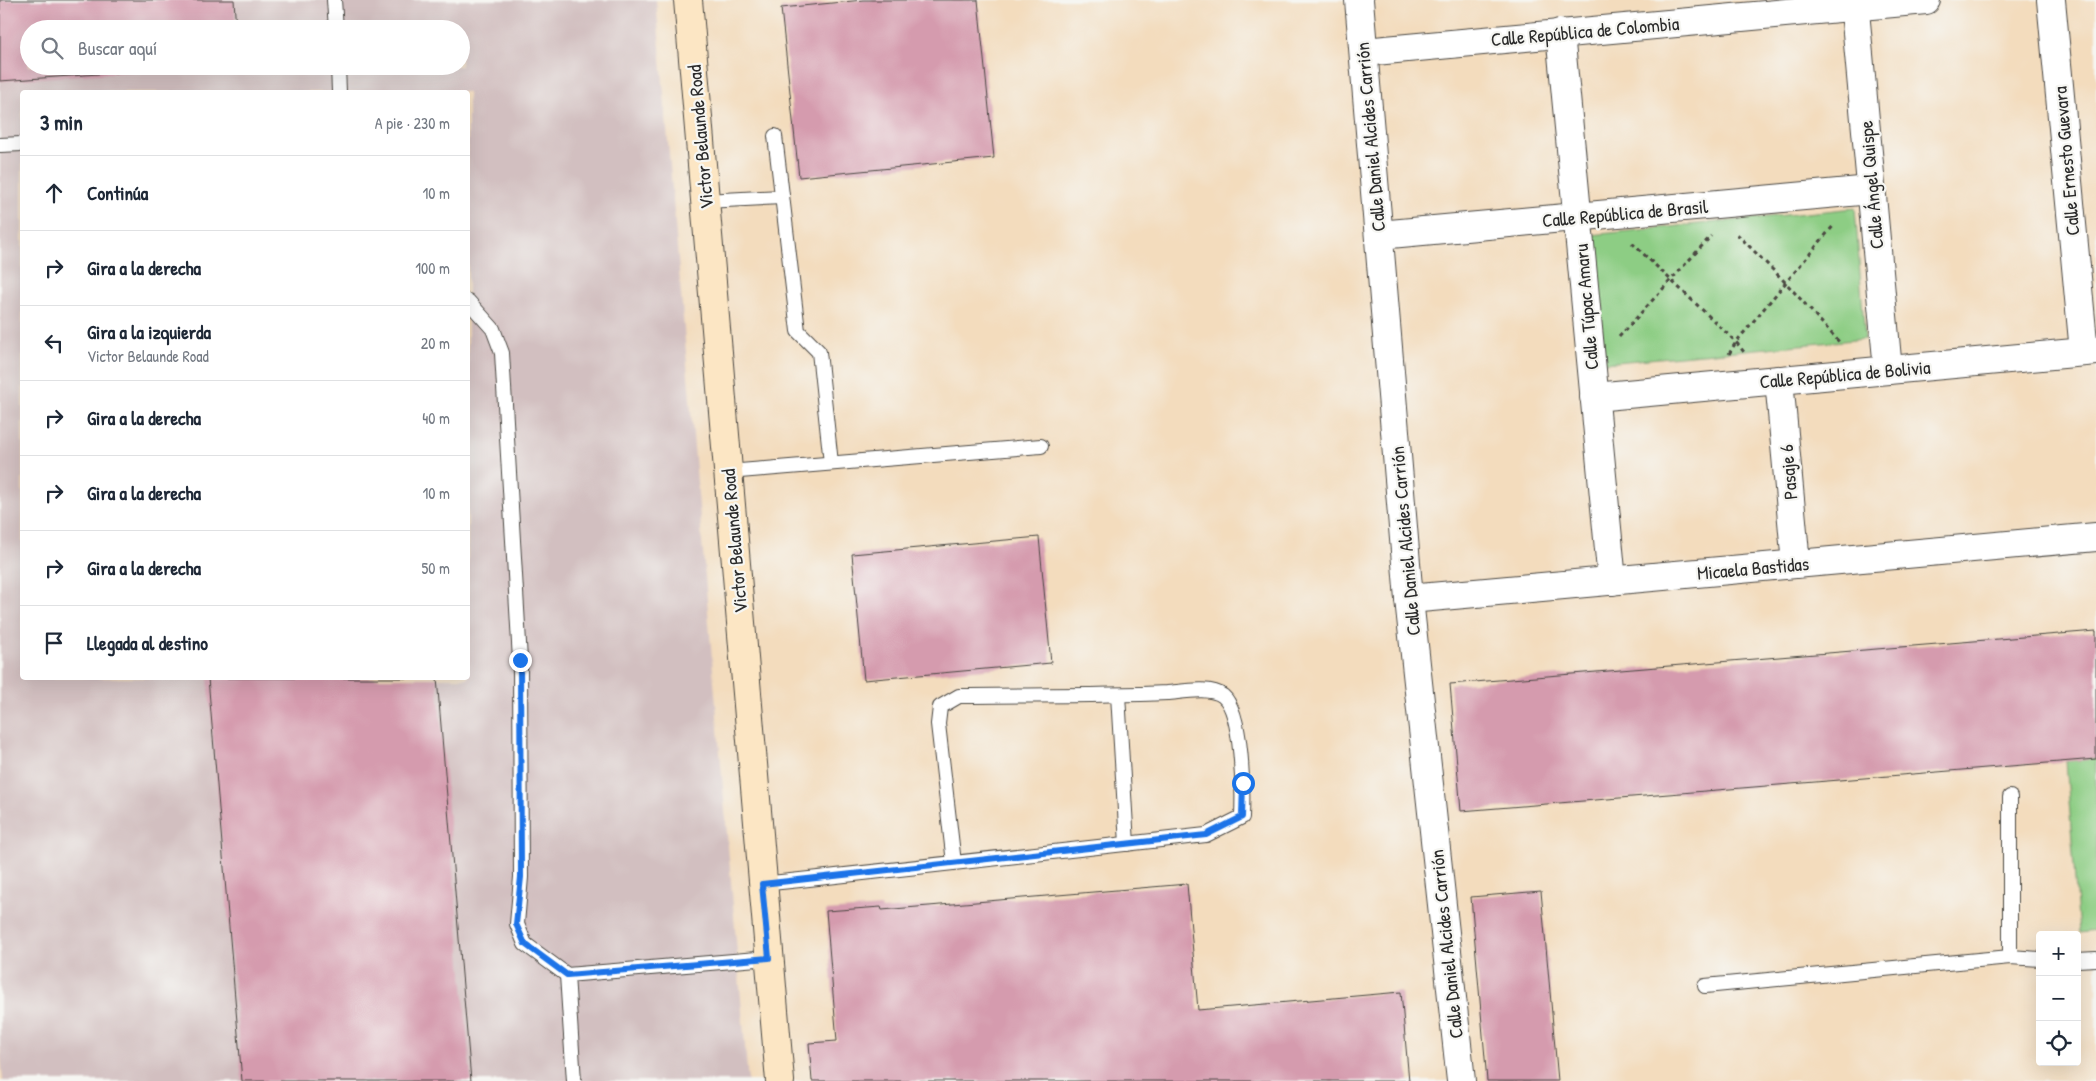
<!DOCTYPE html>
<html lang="es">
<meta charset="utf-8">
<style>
body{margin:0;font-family:"Patrick Hand",sans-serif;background:#f2f2f3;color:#1f2937}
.controls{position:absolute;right:15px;bottom:15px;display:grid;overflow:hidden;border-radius:5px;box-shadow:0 5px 20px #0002}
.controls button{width:45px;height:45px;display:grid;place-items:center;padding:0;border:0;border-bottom:1px solid #e0e1e3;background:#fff;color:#1f2937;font:25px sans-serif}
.stop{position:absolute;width:15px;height:15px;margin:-11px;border:4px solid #1a73e8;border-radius:50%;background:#fff}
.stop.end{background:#1a73e8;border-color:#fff;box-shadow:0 1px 5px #0008}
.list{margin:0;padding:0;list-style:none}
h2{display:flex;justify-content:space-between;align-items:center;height:65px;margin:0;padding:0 20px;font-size:21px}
h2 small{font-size:16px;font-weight:400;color:#747a83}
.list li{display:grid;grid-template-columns:32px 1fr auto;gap:15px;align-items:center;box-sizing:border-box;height:75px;padding:0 20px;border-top:1px solid #e0e1e3}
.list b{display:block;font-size:19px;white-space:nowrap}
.list p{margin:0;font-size:16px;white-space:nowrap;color:#747a83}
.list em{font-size:16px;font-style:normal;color:#747a83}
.icon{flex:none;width:28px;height:28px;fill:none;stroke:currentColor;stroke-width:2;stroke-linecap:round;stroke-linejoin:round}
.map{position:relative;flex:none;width:2096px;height:1081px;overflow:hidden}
.search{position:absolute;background:#fff;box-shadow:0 5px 20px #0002;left:20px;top:20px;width:450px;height:55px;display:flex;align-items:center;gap:12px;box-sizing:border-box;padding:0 18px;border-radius:28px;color:#747a83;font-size:19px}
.panel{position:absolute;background:#fff;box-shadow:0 5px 20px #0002;left:20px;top:90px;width:450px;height:590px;border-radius:5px}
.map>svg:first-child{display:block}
</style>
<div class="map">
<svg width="2096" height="1081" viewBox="0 0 2096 1081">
<rect width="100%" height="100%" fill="#f6f6f2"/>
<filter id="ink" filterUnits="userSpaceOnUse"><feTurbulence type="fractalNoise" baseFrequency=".02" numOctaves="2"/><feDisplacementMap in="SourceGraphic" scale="10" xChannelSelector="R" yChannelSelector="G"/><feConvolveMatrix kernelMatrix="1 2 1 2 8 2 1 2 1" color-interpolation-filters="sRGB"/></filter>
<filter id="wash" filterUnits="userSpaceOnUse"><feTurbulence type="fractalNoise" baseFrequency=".0096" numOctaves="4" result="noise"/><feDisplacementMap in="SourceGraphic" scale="20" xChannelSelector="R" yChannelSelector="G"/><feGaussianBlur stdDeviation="1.12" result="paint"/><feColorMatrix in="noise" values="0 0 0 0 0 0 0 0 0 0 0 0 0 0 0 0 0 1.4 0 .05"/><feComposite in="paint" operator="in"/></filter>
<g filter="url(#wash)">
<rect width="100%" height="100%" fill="#f3dcbd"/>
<path fill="#d2bfc0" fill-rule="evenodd" d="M 0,0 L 656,0 L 748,1081 L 3,1081 L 0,1045 ZM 29,29 L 461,29 L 461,66 L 29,66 ZM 22,92 L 468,92 L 468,678 L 22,678 Z"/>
<g fill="#8dcd84" stroke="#5c7c58">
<polygon points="1855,208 1865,339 1605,363 1591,235"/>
<polygon points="2096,759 2096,931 2079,933 2066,761"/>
</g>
<g id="blocks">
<g fill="#d59bae">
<polygon points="0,0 234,0 236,29 29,29 29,66 183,68 0,81"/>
<polygon points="863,0 978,0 994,158 799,177 781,8"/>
<polygon points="1039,537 1051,663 864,680 852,554"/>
<polygon points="2096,631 2096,759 1461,811 1450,684"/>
<polygon points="208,678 437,678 471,1081 242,1081"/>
<polygon points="1187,884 1198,1010 1401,992 1409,1081 812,1081 809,1043 837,1041 826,911 881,907 882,910"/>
<polygon points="1541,891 1558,1081 1487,1081 1471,897"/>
</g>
</g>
</g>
<g filter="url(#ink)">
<use href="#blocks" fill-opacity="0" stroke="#494641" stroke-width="1"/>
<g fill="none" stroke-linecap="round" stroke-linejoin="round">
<defs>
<g id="lane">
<polyline points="334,0 336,29"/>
<polyline points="338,66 339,92"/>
<polyline points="775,136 798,331 819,352 831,463"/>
<polyline points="0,145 22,144"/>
<polyline points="705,201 782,197"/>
<polyline points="468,301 493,329 502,353 520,660 521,877 517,924 525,944 567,975"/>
<polyline points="728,472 1041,446"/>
<polyline points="1118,695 1127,844"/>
<polyline points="2010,797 2010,957"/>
<path d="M 762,884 L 800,880 L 1206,835 L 1242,817 C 1243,791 1243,713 1223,696 C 1210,686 1182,692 1167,693 C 1098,696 1028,695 959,696 L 940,707 L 938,724 L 954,863"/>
<polyline points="2077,960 2096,959"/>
<polyline points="1705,986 2010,957 2040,959"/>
<polyline points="574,1081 567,975 769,958"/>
</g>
<g id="street">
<polyline points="1359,0 1409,599 1461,1081"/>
<polyline points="1854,0 1888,370"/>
<polyline points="2051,0 2084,352"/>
<polyline points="1560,33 1612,581"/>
<polyline points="1364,52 1926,0"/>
<polyline points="1379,235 1871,190"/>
<polyline points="1779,380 1796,564"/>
<polyline points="1594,397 2096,351"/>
<polyline points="1409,599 2096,537"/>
</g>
<polyline id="secondary" points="688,0 780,1081"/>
</defs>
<use href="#lane" stroke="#494641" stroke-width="16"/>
<use href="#street" stroke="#494641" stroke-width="30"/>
<use href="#secondary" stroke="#494641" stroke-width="30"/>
<g stroke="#494641" stroke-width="3" stroke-dasharray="4 4" stroke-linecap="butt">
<polyline points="1737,234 1786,283 1841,344"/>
<polyline points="1632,243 1736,342 1744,352"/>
<polyline points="1619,337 1711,236"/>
<polyline points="1729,354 1736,342 1834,225"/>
</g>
<use href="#lane" stroke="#fff" stroke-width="14"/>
<use href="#street" stroke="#fff" stroke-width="28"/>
<use href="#secondary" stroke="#fce6c4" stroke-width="28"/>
</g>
</g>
<g fill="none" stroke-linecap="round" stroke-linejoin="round" filter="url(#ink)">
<polyline stroke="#1a73e8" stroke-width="6" points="520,660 521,877 516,924 525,944 567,975 769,958 762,884 1206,835 1242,817 1243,783"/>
</g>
<g text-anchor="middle" stroke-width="4.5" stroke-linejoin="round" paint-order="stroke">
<g font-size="19" fill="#2b2b2b" stroke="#f6f6f2">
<text transform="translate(1585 31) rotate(-5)" y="7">Calle República de Colombia</text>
<text transform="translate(700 137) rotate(-95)" y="7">Victor Belaunde Road</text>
<text transform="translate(1370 137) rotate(-95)" y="7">Calle Daniel Alcides Carrión</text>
<text transform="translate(2066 161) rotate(-95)" y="7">Calle Ernesto Guevara</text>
<text transform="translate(1871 185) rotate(-95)" y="7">Calle Ángel Quispe</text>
<text transform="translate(1625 213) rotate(-5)" y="7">Calle República de Brasil</text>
<text transform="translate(1586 307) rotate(-95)" y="7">Calle Túpac Amaru</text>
<text transform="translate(1845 374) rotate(-5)" y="7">Calle República de Bolivia</text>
<text transform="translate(1788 472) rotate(-95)" y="7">Pasaje 6</text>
<text transform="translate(734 541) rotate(-95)" y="7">Victor Belaunde Road</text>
<text transform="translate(1405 541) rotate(-95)" y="7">Calle Daniel Alcides Carrión</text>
<text transform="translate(1753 568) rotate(-5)" y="7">Micaela Bastidas</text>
<text transform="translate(1446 944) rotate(-96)" y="7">Calle Daniel Alcides Carrión</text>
</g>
</g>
</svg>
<div class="controls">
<button>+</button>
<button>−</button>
<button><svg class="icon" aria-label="locate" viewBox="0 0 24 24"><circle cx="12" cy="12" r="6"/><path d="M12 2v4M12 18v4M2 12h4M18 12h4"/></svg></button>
</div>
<div class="stop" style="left:1243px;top:783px"></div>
<div class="stop end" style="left:520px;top:660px"></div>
<div class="search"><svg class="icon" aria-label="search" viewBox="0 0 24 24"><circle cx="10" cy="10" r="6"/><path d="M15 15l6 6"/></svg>Buscar aquí</div>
<section class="panel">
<h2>3 min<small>A pie · 230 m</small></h2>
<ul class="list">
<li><svg class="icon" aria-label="ahead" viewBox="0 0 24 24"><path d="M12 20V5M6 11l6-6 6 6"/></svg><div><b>Continúa</b></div><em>10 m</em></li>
<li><svg class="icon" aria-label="right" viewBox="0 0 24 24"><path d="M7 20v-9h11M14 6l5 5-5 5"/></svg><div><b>Gira a la derecha</b></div><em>100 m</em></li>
<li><svg class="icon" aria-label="left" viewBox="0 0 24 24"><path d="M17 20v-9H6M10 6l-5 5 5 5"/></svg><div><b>Gira a la izquierda</b><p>Victor Belaunde Road</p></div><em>20 m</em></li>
<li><svg class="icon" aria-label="right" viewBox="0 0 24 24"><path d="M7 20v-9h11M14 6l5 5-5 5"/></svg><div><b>Gira a la derecha</b></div><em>40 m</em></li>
<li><svg class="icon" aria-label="right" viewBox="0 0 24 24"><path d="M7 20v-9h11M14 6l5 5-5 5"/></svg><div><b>Gira a la derecha</b></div><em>10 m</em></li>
<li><svg class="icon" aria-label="right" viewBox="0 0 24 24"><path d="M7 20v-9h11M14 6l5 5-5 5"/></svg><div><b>Gira a la derecha</b></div><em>50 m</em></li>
<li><svg class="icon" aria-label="arrive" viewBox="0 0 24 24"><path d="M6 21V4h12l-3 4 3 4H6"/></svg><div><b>Llegada al destino</b></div></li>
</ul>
</section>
</div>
